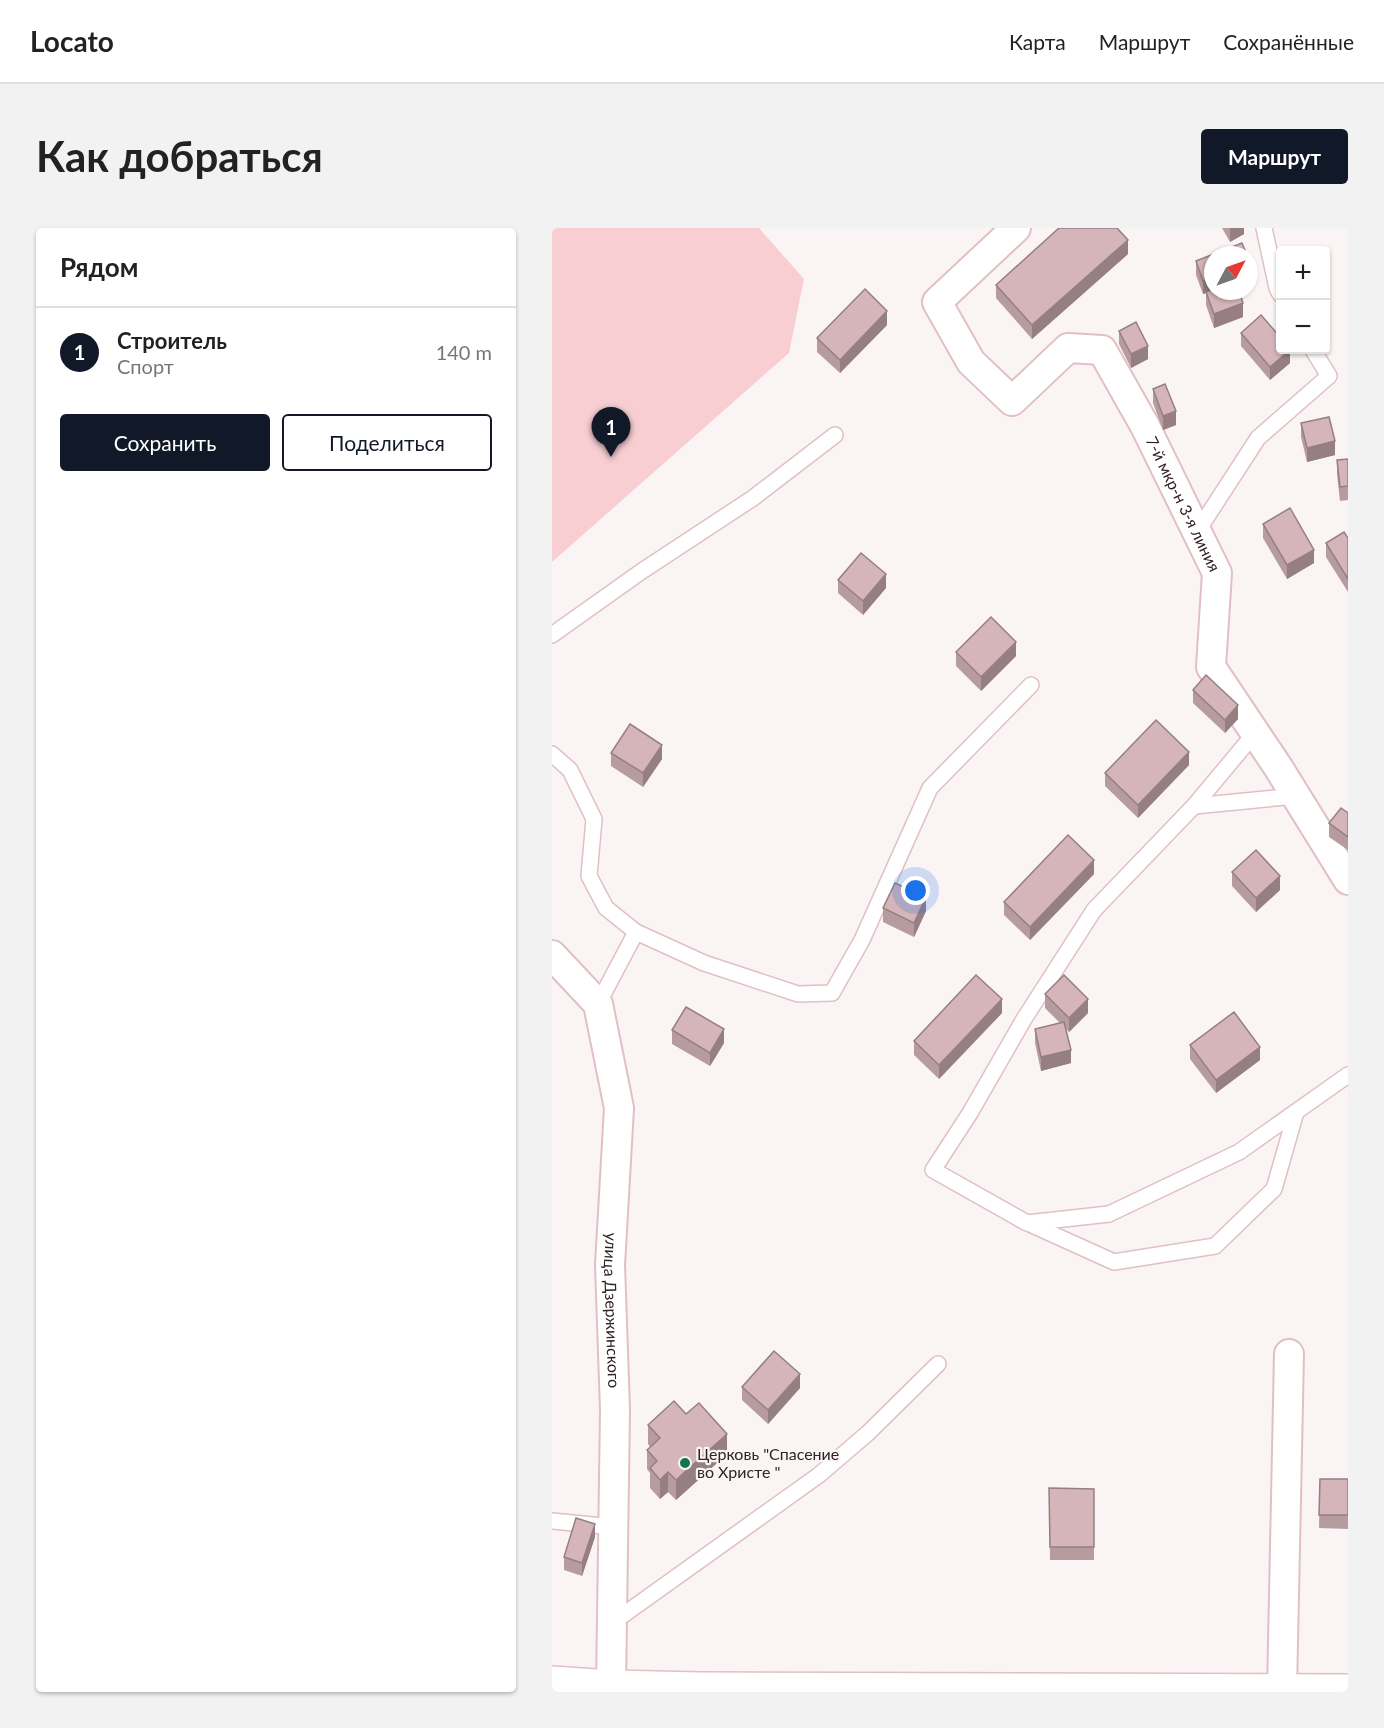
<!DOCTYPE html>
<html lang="ru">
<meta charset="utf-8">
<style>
body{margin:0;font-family:Lato,sans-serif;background:#f2f2f2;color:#222}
.controls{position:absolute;right:18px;top:18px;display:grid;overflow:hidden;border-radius:6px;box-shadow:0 2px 4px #0004}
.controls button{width:54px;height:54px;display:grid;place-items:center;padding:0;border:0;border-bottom:2px solid #e0e0e0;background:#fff;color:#222;font:30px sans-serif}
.compass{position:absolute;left:652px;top:18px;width:54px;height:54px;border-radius:50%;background:#fff;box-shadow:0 2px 4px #0004;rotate:49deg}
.you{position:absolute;left:364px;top:663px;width:21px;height:21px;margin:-15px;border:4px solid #fff;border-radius:50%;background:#1a73e8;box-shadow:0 0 0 9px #1a73e833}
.badge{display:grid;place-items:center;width:39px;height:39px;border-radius:50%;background:#111827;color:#fff;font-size:20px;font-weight:700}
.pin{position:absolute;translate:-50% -50px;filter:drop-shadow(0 2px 3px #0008)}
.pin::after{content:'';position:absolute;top:32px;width:21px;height:18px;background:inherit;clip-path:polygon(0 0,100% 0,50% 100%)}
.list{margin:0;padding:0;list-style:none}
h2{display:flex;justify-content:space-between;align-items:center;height:78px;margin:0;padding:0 24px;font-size:26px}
h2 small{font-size:20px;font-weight:400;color:#767676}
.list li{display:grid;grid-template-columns:39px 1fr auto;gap:18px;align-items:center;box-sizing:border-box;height:90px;padding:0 24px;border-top:2px solid #e0e0e0}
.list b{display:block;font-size:22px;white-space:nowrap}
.list p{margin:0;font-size:20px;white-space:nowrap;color:#767676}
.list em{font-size:20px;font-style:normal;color:#767676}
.actions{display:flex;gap:12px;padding:18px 24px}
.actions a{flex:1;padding:14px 0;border:2px solid #111827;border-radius:6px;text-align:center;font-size:21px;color:#111827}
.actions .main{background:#111827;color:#fff}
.map{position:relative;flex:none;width:796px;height:1464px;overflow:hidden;border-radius:6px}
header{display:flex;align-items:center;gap:36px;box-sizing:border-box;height:84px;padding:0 30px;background:#fff;border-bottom:2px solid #e0e0e0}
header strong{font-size:28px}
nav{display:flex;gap:33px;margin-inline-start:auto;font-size:21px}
.intro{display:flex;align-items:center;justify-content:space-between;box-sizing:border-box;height:144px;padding:0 36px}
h1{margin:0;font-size:42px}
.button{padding:15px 27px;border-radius:6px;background:#111827;color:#fff;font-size:21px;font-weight:700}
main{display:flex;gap:36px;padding:0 36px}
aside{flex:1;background:#fff;border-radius:6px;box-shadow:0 2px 4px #0004}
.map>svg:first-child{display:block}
</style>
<header>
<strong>Locato</strong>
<nav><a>Карта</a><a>Маршрут</a><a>Сохранённые</a></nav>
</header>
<div class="intro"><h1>Как добраться</h1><a class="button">Маршрут</a></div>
<main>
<aside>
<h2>Рядом<small></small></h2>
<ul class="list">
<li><span class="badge">1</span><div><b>Строитель</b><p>Спорт</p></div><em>140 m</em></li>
</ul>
<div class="actions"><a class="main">Сохранить</a><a>Поделиться</a></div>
</aside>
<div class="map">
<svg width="796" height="1464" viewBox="0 0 796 1464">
<rect width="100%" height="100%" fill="#fbf4f5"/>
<polygon fill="#f8ced3" points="0,0 207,0 252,51 237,125 0,334"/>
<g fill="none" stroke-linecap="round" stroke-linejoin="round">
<defs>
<g id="lane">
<polyline points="712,0 725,60 728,66"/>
<polyline points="645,304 706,210 777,148 761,122"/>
<polyline points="0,407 90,343 201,270 283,207"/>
<polyline points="703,505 642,578 744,568"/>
<polyline points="0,526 18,542 42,591 37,648 54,680 84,704 46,776"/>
<polyline points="642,578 542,682 472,791 418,885 381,942 475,995 557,986 687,924 796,847"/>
<polyline points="84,704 152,735 246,766 280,765 310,712 378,560 479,457"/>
<polyline points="478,996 562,1034 663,1018 722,961 744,884"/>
<polyline points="0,1293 61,1299"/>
<polyline points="60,1395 267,1247 316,1205 386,1136"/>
</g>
<g id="street">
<path id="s1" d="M 464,0 L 385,74 L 419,134 L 460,173 L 516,120 L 550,122 L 593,198 L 665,345 L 659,439 L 726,539 L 796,652"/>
<path id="s2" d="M 0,727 L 46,776 L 67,880 L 58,1037 L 63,1182 L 59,1459"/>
<polyline points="730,1463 737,1126"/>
</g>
<polyline id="secondary" points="0,1455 59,1459 149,1461 796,1463"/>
</defs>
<use href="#lane" stroke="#e1c0c4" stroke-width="18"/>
<use href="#street" stroke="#e1c0c4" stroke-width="32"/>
<use href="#secondary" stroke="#e1c0c4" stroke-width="36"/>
<use href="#lane" stroke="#fff" stroke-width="15"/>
<use href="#street" stroke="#fff" stroke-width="28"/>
<use href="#secondary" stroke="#fff" stroke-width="33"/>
</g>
<g fill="#b79c9f">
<polygon points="670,0 692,0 692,6 678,14"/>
<polygon points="576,26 480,111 444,70 444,57"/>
<polygon points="661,27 691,89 662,100 654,77 654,65 651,66 644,47 644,33"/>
<polygon points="335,97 288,145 265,124 265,110"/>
<polygon points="567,103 596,131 579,140 567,116"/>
<polygon points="689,105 738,135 718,152 689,118"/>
<polygon points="601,161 624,197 611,202 601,175"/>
<polygon points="749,195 783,227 755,234 749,209"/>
<polygon points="796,231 796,272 788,273 785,246 785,232"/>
<polygon points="711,296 762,335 735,351 711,310"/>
<polygon points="796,310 796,364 774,329 774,315"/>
<polygon points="286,352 334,360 311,387 286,365"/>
<polygon points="404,424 464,428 429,463 404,438"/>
<polygon points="641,462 686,491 673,505 641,475"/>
<polygon points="59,525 110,531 91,559 59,538"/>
<polygon points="637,537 586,590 553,558 553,545"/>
<polygon points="796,585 796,622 777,609 777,595"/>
<polygon points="680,644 728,662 704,684 680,658"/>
<polygon points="542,646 478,712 452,687 452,674"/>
<polygon points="331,680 374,683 362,709 331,694"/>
<polygon points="493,766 536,785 517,804 513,800 519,835 489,843 483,815 483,801 508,795 493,780"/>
<polygon points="450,785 387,851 362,827 362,813"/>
<polygon points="120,802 172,815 158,838 120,816"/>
<polygon points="638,817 708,832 664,865 638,831"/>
<polygon points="190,1159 248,1160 216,1196 190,1172"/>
<polygon points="134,1186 175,1226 124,1272 116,1264 108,1271 98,1260 98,1245 95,1241 95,1222 98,1219 96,1216 96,1197"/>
<polygon points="768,1251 796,1251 796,1301 767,1300"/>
<polygon points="497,1260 542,1261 542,1332 498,1332"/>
<polygon points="43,1309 30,1348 12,1342 12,1329"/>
</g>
<g fill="#957f82">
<polygon points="679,0 692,0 692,6 678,14 678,1"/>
<polygon points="576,12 576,26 480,111 480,97"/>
<rect x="697" y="34" width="1" height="14"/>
<polygon points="661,49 661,63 651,66 651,53"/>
<polygon points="691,75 691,89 662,100 662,86"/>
<polygon points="335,83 335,97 288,145 288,132"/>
<polygon points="596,118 596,131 579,140 579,126"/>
<polygon points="738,122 738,135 718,152 718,139"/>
<polygon points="624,183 624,197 611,202 611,188"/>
<polygon points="783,213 783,227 755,234 755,220"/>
<polygon points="762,322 762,335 735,351 735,337"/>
<polygon points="334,346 334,360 311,387 311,373"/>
<polygon points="464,414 464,428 429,463 429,449"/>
<polygon points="686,477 686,491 673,505 673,492"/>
<polygon points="110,517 110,531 91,559 91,545"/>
<polygon points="637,524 637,537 586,590 586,577"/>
<polygon points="542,632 542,646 478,712 478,699"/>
<polygon points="728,648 728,662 704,684 704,670"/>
<polygon points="374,669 374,683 362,709 362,695"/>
<polygon points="450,771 450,785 387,851 387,837"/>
<polygon points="536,771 536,785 517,804 517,790"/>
<polygon points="172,801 172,815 158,838 158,825"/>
<polygon points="708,819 708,832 664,865 664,852"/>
<polygon points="519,822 519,835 489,843 489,829"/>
<polygon points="248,1146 248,1160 216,1196 216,1182"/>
<polygon points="175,1206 175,1226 124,1272 124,1252"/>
<polygon points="116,1244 116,1264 108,1271 108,1252"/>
<polygon points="43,1296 43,1309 30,1348 30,1335"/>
</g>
<g fill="#d5b5b9" stroke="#957f82" stroke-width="1.5">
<polygon points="507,0 565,0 576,12 480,97 444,57"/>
<polygon points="690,15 695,27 661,27 661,49 651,53 644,33"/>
<polygon points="313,61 335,83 288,132 265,110"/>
<polygon points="661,61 661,63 687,63 691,75 662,86 654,64"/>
<polygon points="709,87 729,110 729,122 738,122 718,139 689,105"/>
<polygon points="584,94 596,118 579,126 567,103"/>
<polygon points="613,156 624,183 611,188 601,161"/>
<polygon points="777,189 783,213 755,220 749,195"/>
<polygon points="796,231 796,258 788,259 785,232"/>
<polygon points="738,280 762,322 735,337 711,296"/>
<polygon points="792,304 796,310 796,351 774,315"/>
<polygon points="309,325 334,346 311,373 286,352"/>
<polygon points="439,389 464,414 429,449 404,424"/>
<polygon points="654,447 686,477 673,492 641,462"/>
<polygon points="604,492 637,524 586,577 553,545"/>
<polygon points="78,496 110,517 91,545 59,525"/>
<polygon points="789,580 796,585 796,609 777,595"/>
<polygon points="516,607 542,632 478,699 452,674"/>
<polygon points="704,622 728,648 704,670 680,644"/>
<polygon points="343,655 374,669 362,695 331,680"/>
<polygon points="424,747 450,771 387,837 362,813"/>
<polygon points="512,747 536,771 517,790 493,766"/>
<polygon points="134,779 172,801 158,825 120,802"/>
<polygon points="682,784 708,819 664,852 638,817"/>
<polygon points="512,794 519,822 489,829 483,801"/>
<polygon points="222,1123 248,1146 216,1182 190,1159"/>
<polygon points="122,1173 134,1186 147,1175 175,1206 124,1252 116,1244 108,1252 98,1240 105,1233 95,1222 108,1210 96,1197"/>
<polygon points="768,1251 796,1251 796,1287 767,1287"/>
<polygon points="497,1260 542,1261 542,1319 498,1319"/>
<polygon points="24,1290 43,1296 30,1335 12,1329"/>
</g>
<circle fill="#11764e" stroke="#fbf4f5" stroke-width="2" cx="133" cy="1235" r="6"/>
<g text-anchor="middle" stroke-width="4.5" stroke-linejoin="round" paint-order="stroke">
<g font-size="16" fill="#302425" stroke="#fbf4f5">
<text dy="6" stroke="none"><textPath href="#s1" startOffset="519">7-й мкр-н 3-я линия</textPath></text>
<text dy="6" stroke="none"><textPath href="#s2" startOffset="376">улица Дзержинского</textPath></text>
</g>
<g font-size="16" fill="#302425" stroke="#fbf4f5" text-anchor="start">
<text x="145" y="1232">Церковь "Спасение<tspan x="145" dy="18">во Христе "</tspan></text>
</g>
</g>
</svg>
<div class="controls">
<button>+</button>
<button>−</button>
</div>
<svg class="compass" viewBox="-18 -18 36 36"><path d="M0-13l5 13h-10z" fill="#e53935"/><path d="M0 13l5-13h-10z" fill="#767676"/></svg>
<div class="you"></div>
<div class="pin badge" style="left:59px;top:229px">1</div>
</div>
</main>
